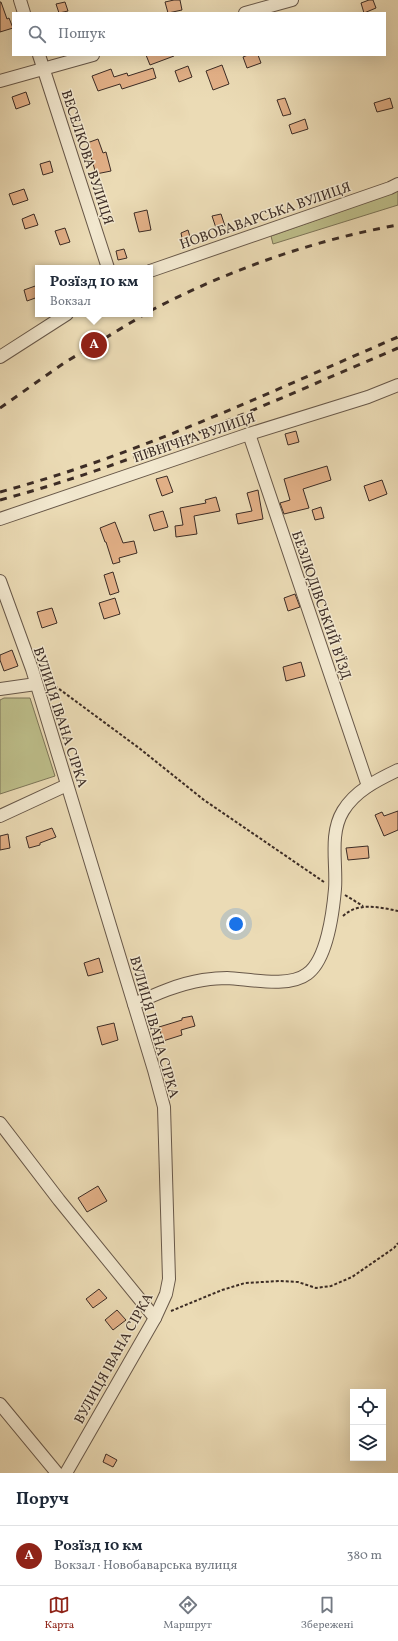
<!DOCTYPE html>
<html lang="uk">
<meta charset="utf-8">
<style>
body{margin:0;font-family:Vollkorn,serif;background:#f2f2f3;color:#1f2937}
.controls{position:absolute;right:12px;bottom:12px;display:grid;overflow:hidden;border-radius:0px;box-shadow:0 4px 16px #0002}
.controls button{width:36px;height:36px;display:grid;place-items:center;padding:0;border:0;border-bottom:1px solid #e0e1e3;background:#fff;color:#1f2937;font:20px sans-serif}
.you{position:absolute;left:236px;top:924px;width:14px;height:14px;margin:-10px;border:3px solid #fff;border-radius:50%;background:#1a73e8;box-shadow:0 0 0 6px #1a73e833}
.badge{display:grid;place-items:center;width:26px;height:26px;border-radius:50%;background:#8f2418;color:#fff;font-size:13px;font-weight:700}
.pin{position:absolute;translate:-50% -50%;border:2px solid #fff;box-shadow:0 1px 4px #0006}
.popup{position:absolute;left:35px;top:265px;width:118px;height:52px;box-sizing:border-box;display:grid;place-content:center;border-radius:0px;background:#fff;filter:drop-shadow(0 1px 3px #0005);font-size:13px;white-space:nowrap;color:#747a83}
.popup b{font-size:15px;color:#1f2937}
.popup::after{content:'';position:absolute;left:50%;top:100%;margin-left:-8px;border:8px solid transparent;border-top-color:#fff}
.list{margin:0;padding:0;list-style:none}
h2{display:flex;justify-content:space-between;align-items:center;height:52px;margin:0;padding:0 16px;font-size:17px}
h2 small{font-size:13px;font-weight:400;color:#747a83}
.list li{display:grid;grid-template-columns:26px 1fr auto;gap:12px;align-items:center;box-sizing:border-box;height:60px;padding:0 16px;border-top:1px solid #e0e1e3}
.list b{display:block;font-size:15px;white-space:nowrap}
.list p{margin:0;font-size:13px;white-space:nowrap;color:#747a83}
.list em{font-size:13px;font-style:normal;color:#747a83}
.icon{flex:none;width:22px;height:22px;fill:none;stroke:currentColor;stroke-width:2;stroke-linecap:round;stroke-linejoin:round}
.map{position:relative;flex:none;width:398px;height:1473px;overflow:hidden}
.search{position:absolute;background:#fff;box-shadow:0 4px 16px #0002;left:12px;right:12px;top:12px;height:44px;display:flex;align-items:center;gap:10px;box-sizing:border-box;padding:0 14px;border-radius:0px;color:#747a83;font-size:15px}
.sheet{height:112px;background:#fff}
nav{display:flex;justify-content:space-around;align-items:center;box-sizing:border-box;height:56px;border-top:1px solid #e0e1e3;background:#fff;font-size:11px;color:#747a83}
nav a{display:grid;justify-items:center;gap:2px}
nav .on{color:#8f2418}
.map>svg:first-child{display:block}
</style>
<div class="map">
<svg width="398" height="1473" viewBox="0 0 398 1473">
<rect width="100%" height="100%" fill="#ebdbb5"/>
<filter id="stains"><feTurbulence type="fractalNoise" baseFrequency=".005" numOctaves="4"/><feColorMatrix values="0 0 0 0 .2 0 0 0 0 .09 0 0 0 0 .02 0 0 0 .5 -.17"/></filter>
<radialGradient id="worn" r=".72"><stop offset=".6" stop-color="#630" stop-opacity="0"/><stop offset="1" stop-color="#630" stop-opacity=".3"/></radialGradient>
<g fill="#bdbe8a" stroke="#7c7558">
<polygon points="398,191 398,205 273,244 271,236"/>
<polygon points="4,698 30,698 55,776 0,794 0,700"/>
</g>
<g fill="#e2b087" stroke="#3c2c25">
<polygon points="174,0 180,0 182,10 168,13 165,2"/>
<polygon points="369,0 373,0 376,8 364,13 361,3"/>
<polygon points="0,2 1,2 7,19 9,18 13,28 0,32"/>
<polygon points="65,2 68,11 59,13 56,4"/>
<polygon points="146,55 173,55 174,56 150,65"/>
<polygon points="248,55 258,55 261,63 247,68 243,57"/>
<polygon points="222,65 229,84 213,90 206,71"/>
<polygon points="188,66 192,77 179,82 175,71"/>
<polygon points="153,68 156,78 122,89 120,84 98,91 92,76 111,69 114,77 127,73 128,76"/>
<polygon points="26,92 30,104 16,109 12,97"/>
<polygon points="285,98 291,114 283,116 277,100"/>
<polygon points="390,98 393,108 377,112 374,103"/>
<polygon points="305,119 308,129 292,134 289,125"/>
<polygon points="98,139 103,153 106,152 111,171 96,174 87,143"/>
<polygon points="50,161 53,172 43,175 40,164"/>
<polygon points="24,189 28,200 13,205 9,194"/>
<polygon points="147,210 151,230 139,232 134,213"/>
<polygon points="34,214 38,225 25,229 22,219"/>
<polygon points="221,214 225,226 216,228 212,216"/>
<polygon points="65,228 70,242 60,245 55,231"/>
<polygon points="188,230 191,240 183,243 181,233"/>
<polygon points="124,249 127,258 118,260 116,251"/>
<polygon points="38,285 38,297 27,301 24,290"/>
<polygon points="296,431 299,442 288,445 285,434"/>
<polygon points="327,466 331,480 303,489 309,508 284,514 280,503 290,500 284,479"/>
<polygon points="167,476 173,492 162,496 156,479"/>
<polygon points="382,480 387,494 369,501 364,486"/>
<polygon points="258,490 263,519 238,524 236,514 252,511 247,493"/>
<polygon points="216,497 220,511 194,516 197,534 176,537 175,526 183,525 180,508 206,503 205,500"/>
<polygon points="321,507 324,518 315,520 312,510"/>
<polygon points="163,511 168,527 154,531 149,515"/>
<polygon points="115,522 123,543 134,541 137,553 119,558 120,562 113,564 106,542 105,542 100,528"/>
<polygon points="113,572 119,592 110,595 104,575"/>
<polygon points="295,594 300,607 288,611 284,598"/>
<polygon points="115,598 120,614 104,619 99,603"/>
<polygon points="52,608 57,623 42,628 37,612"/>
<polygon points="12,650 18,666 4,671 0,660 0,655"/>
<polygon points="301,662 305,676 286,681 283,667"/>
<polygon points="398,811 398,830 384,836 375,815 382,812 384,816"/>
<polygon points="52,828 56,837 40,843 40,845 29,848 26,837"/>
<polygon points="8,834 10,848 0,850 0,836"/>
<polygon points="368,846 369,858 348,860 346,848"/>
<polygon points="99,958 103,972 88,976 84,963"/>
<polygon points="192,1016 195,1026 181,1030 182,1035 163,1041 159,1027 182,1020 182,1018"/>
<polygon points="114,1023 118,1040 102,1045 97,1027"/>
<polygon points="98,1186 107,1201 87,1212 78,1198"/>
<polygon points="99,1289 107,1298 93,1308 86,1299"/>
<polygon points="117,1310 126,1320 113,1330 105,1320"/>
<polygon points="106,1454 117,1460 113,1467 103,1462"/>
</g>
<g fill="none" stroke-linecap="round" stroke-linejoin="round">
<defs>
<g id="street">
<polyline points="20,0 24,13"/>
<polyline points="245,13 292,0"/>
<polyline points="39,55 108,268"/>
<polyline points="0,81 93,55"/>
<polyline points="150,271 390,188 398,184"/>
<polyline points="0,357 67,314"/>
<polyline points="249,434 368,786"/>
<polyline points="0,519 249,434 368,397 398,385"/>
<polyline points="0,581 32,669 154,1070 164,1107 169,1279 166,1294 155,1318 66,1473"/>
<polyline points="0,689 36,684"/>
<polyline points="0,816 67,785"/>
<path d="M 134,1004 C 156,994 178,984 203,980 C 210,979 219,978 227,978 C 249,979 289,988 307,974 C 327,960 333,912 335,889 C 337,864 329,834 343,811 C 355,791 377,780 398,770"/>
<polyline points="0,1123 59,1200 155,1318"/>
<polyline points="0,1404 57,1473"/>
</g>
</defs>
<use href="#street" stroke="#685849" stroke-width="14"/>
<g stroke="#3c2c25" stroke-width="2" stroke-dasharray="3 2" stroke-linecap="butt">
<polyline points="47,680 139,748 204,800 324,882"/>
<polyline points="345,895 363,906"/>
<path d="M 343,916 C 358,902 379,907 398,911"/>
<polyline points="171,1311 222,1290 245,1283 280,1281 298,1282 316,1288 331,1286 352,1277 394,1248 398,1243"/>
</g>
<use href="#street" stroke="#f2e8cf" stroke-width="12"/>
<g stroke="#3c2c25" stroke-width="3" stroke-dasharray="7 7" stroke-linecap="butt">
<path d="M 150,311 C 226,271 313,240 398,225"/>
<polyline points="0,408 64,363 145,314"/>
<path d="M 0,492 C 138,455 267,393 398,337"/>
<path d="M 0,500 C 138,463 267,404 398,348"/>
</g>
</g>
<g text-anchor="middle" stroke-width="3" stroke-linejoin="round" paint-order="stroke">
<g font-size="14" fill="#3c2c25" stroke="#f2e8cf">
<text transform="translate(88 157) rotate(72)" y="5">ВЕСЕЛКОВА ВУЛИЦЯ</text>
<text transform="translate(265 215) rotate(-19)" y="5">НОВОБАВАРСЬКА ВУЛИЦЯ</text>
<text transform="translate(194 437) rotate(-19)" y="5">ПІВНІЧНА ВУЛИЦЯ</text>
<text transform="translate(322 605) rotate(71)" y="5">БЕЗЛЮДІВСЬКИЙ В'ЇЗД</text>
<text transform="translate(61 717) rotate(72)" y="5">ВУЛИЦЯ ІВАНА СІРКА</text>
<text transform="translate(155 1027) rotate(74)" y="5">ВУЛИЦЯ ІВАНА СІРКА</text>
<text transform="translate(113 1358) rotate(-61)" y="5">ВУЛИЦЯ ІВАНА СІРКА</text>
</g>
</g>
<rect width="100%" height="100%" filter="url(#stains)"/>
<rect width="100%" height="100%" fill="url(#worn)"/>
</svg>
<div class="controls">
<button><svg class="icon" aria-label="locate" viewBox="0 0 24 24"><circle cx="12" cy="12" r="6"/><path d="M12 2v4M12 18v4M2 12h4M18 12h4"/></svg></button>
<button><svg class="icon" aria-label="layers" viewBox="0 0 24 24"><path d="M12 4l9 5-9 5-9-5zM3 14l9 5 9-5"/></svg></button>
</div>
<div class="you"></div>
<div class="pin badge" style="left:94px;top:345px">A</div>
<div class="popup"><b>Розїзд 10 км</b>Вокзал</div>
<div class="search"><svg class="icon" aria-label="search" viewBox="0 0 24 24"><circle cx="10" cy="10" r="6"/><path d="M15 15l6 6"/></svg>Пошук</div>
</div>
<section class="sheet">
<h2>Поруч<small></small></h2>
<ul class="list">
<li><span class="badge">A</span><div><b>Розїзд 10 км</b><p>Вокзал · Новобаварська вулиця</p></div><em>380 m</em></li>
</ul>
</section>
<nav>
<a class="on"><svg class="icon" aria-label="map" viewBox="0 0 24 24"><path d="M3 6l6-2 6 2 6-2v14l-6 2-6-2-6 2zM9 4v14M15 6v14"/></svg>Карта</a>
<a><svg class="icon" aria-label="directions" viewBox="0 0 24 24"><path d="M12 3l9 9-9 9-9-9zM9 14v-3h6M13 9l2 2-2 2"/></svg>Маршрут</a>
<a><svg class="icon" aria-label="saved" viewBox="0 0 24 24"><path d="M7 4h10v16l-5-4-5 4z"/></svg>Збережені</a>
</nav>
